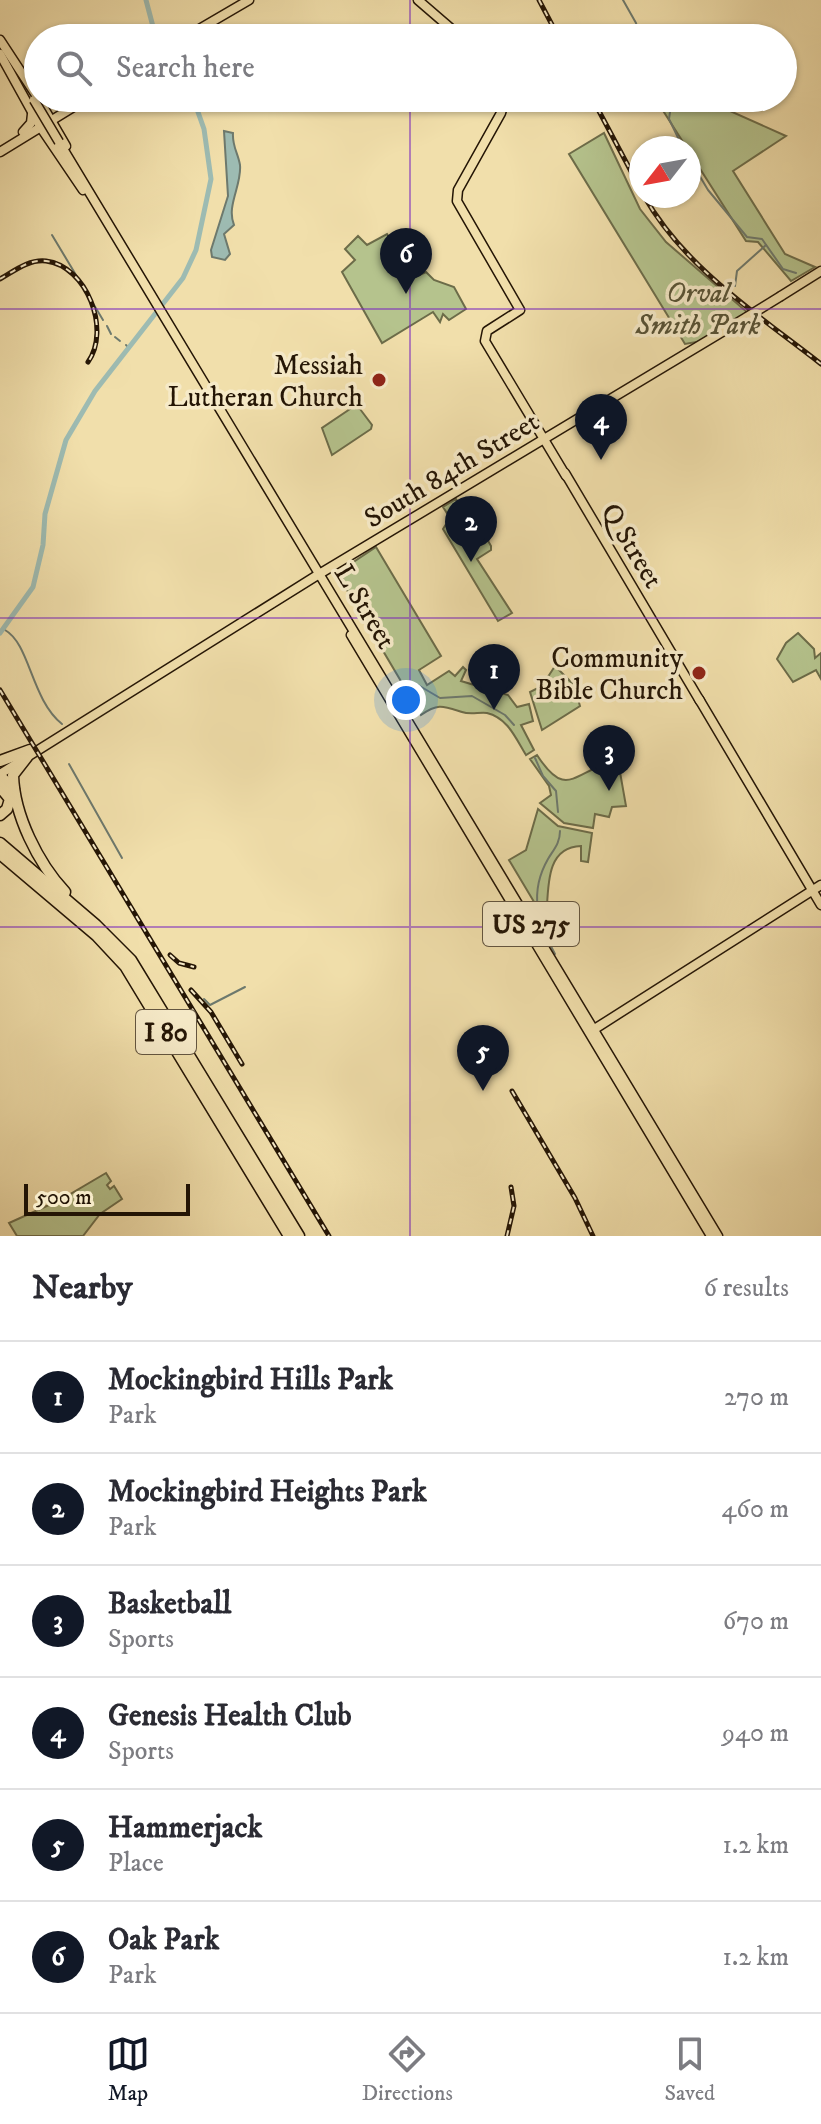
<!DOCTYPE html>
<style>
body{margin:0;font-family:"IM FELL DW Pica",serif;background:#f7f7f7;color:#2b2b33}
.compass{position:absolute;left:629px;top:136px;width:72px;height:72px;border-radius:50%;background:#fff;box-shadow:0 2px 6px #0004;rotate:239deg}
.scale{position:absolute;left:24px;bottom:20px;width:166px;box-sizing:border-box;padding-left:8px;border:4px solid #241505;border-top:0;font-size:22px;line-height:28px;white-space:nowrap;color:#241505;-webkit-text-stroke:6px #f6eac8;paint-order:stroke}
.you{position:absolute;left:406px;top:700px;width:28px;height:28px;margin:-20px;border:6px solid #fff;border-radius:50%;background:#1a73e8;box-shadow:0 0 0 12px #1a73e833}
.badge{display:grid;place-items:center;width:52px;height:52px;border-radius:50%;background:#111827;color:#fff;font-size:26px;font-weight:700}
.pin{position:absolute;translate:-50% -66px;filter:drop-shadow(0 2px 4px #0008)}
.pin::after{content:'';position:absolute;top:42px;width:28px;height:24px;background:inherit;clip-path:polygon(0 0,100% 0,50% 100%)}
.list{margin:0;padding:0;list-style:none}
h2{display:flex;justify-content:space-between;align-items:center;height:104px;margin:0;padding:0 32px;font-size:34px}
h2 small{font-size:26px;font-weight:400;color:#7c7c81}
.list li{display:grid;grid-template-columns:52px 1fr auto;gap:24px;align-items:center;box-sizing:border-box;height:112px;padding:0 32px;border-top:2px solid #e1e1e2}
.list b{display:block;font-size:30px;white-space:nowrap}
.list p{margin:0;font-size:26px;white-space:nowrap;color:#7c7c81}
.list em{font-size:26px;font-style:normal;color:#7c7c81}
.icon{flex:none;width:44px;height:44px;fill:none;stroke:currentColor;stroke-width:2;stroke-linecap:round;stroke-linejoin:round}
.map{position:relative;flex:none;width:821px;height:1236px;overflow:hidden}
.search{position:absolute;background:#fff;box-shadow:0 2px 6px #0004;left:24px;right:24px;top:24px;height:88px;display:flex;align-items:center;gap:20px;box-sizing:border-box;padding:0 28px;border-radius:44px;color:#7c7c81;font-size:30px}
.sheet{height:776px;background:#fff}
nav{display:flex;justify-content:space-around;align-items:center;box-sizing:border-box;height:112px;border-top:2px solid #e1e1e2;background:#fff;font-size:22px;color:#7c7c81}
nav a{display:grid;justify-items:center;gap:4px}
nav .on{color:#111827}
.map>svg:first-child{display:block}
</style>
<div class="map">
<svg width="821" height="1236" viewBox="0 0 821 1236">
<rect width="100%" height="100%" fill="#f1dfab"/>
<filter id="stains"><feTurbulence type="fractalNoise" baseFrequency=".0025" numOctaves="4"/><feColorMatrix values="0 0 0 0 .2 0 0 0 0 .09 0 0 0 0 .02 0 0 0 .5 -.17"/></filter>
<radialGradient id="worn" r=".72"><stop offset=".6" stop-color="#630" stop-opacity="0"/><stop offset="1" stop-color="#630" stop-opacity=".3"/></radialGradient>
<g fill="#b5c38d" stroke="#6c6c49" stroke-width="2">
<polygon points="655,98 701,98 786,136 733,171 785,254 815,267 791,281 758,242 746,241"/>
<polygon points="604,133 640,209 666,242 748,313 702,341 685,344 569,154"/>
<polygon points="387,234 413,278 426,272 434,280 454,287 466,309 449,320 443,314 440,322 433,312 382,343 342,272 355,260 345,249 358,236 367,245"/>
<polygon points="353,407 360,409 372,425 371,429 332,455 322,428"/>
<polygon points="456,499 464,512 470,509 491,546 491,550 477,559 512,613 498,621 443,529 450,518 443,507"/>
<path d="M 376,547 L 441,656 L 419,670 L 427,685 L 449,671 L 455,676 L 463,667 L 466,670 L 461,681 L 508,695 L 517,707 L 529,704 L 533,721 L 521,725 L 534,750 L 526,755 C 516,739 508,718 487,713 C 479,712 470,715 462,712 C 443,706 438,703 421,715 L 347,590 L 340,571 Z"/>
<polygon points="798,633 814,649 815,658 821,653 821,679 816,670 793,682 777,659 786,643"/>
<polygon points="555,666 574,685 580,706 542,730 530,692 542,686"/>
<path d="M 537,755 C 565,798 572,775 608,763 L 608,770 L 620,772 L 626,806 L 612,807 L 609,817 L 595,814 L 593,828 L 564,823 L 540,803 L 551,795 L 549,786 L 530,759 Z"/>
<path d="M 538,809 L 558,826 L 592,833 L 588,862 L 581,861 L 581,846 C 543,847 549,893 546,922 L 509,860 L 526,850 Z"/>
<polygon points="106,1173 111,1181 107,1185 110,1189 114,1186 122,1199 100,1214 83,1236 17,1236 9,1223 60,1200"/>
</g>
<path fill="#9dbbb2" stroke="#6d796d" stroke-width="2" d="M 224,131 L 233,133 C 232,146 238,153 240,165 C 242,185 226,206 234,225 L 224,234 L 230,254 L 225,260 L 212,257 L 211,250 L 228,196 Z"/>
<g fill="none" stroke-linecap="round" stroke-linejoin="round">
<g stroke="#6d796d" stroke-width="2">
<polyline points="623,0 636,23 640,38"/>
<polyline points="672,98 669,119 683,148"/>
<polyline points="689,158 708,190 747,237 762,239 783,269 796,273"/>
<polyline points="52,235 103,320"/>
<polyline points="735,286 737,271 766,245"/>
<polyline points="107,326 111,334"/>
<polyline points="115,337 120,341"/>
<polyline points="126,345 128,347"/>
<path d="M 5,630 C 30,644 31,699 62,724"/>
<polyline points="401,684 418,685 440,698 472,696 505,715 514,725"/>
<polyline points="535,758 543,776 556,791 558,812"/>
<polyline points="69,764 122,858"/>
<path d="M 555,954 C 537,922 529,892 548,859 C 554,849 560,843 560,831"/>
<polyline points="204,999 210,1005 245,987"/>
</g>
<g stroke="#9dbbb2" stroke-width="5">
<polyline points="146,0 156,38"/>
<polyline points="0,633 33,587 43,545 45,514 66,440 95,391 183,278 196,250 211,179 204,129 193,98"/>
</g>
<defs>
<g id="major">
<polyline points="418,0 462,38"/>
<polyline points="184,38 249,0"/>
<polyline points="0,40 38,98"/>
<polyline points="0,54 41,128 83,190"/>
<polyline points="38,98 66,146"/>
<polyline points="499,98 503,106 501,113 458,190 457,201 520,310 487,331 485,341 566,476"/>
<polyline points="23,132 31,123 32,114"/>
<polyline points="59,142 718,1236"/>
<polyline points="0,152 88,98"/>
<polyline points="781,296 821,271"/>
<polyline points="565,473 700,701"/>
<polyline points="351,635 711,1236"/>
<polyline points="699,699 821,905"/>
<polyline points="0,774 316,576 747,317"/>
<polyline points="593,1030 821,885"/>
</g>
<g id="highway">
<path d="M 27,757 L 13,775 C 14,815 38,863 65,892"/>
<polyline points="0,761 30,750"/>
<polyline points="0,776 14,789"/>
<polyline points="0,787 10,799 7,809 0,815"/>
<polyline points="0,843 96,925 131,960 299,1236"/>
<polyline points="0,854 97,936 125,966 289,1236"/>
</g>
</defs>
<use href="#major" stroke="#241505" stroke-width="11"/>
<use href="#highway" stroke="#241505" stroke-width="13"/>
<use href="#major" stroke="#f1dfab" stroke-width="8"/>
<use href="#highway" stroke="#f1dfab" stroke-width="10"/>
<defs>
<g id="rail">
<polyline points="539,0 559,38"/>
<polyline points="592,98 641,190"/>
<path d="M 644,196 C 685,268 757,314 821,364"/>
<path d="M 0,279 C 14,271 29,259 46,261 C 87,266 111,330 88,362"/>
<polyline points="0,690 329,1236"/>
<polyline points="170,955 179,963 194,967"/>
<polyline points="191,990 211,1012 242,1064"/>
<polyline points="512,1091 575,1198 593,1236"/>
<polyline points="507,1236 514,1206 511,1187"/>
</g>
</defs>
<use href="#rail" stroke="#241505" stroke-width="5"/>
<use href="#rail" stroke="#f6eac8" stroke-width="2" stroke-dasharray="6" stroke-linecap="butt"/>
<defs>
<g id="major-bridge">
<polyline points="34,100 59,142"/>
<polyline points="747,317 781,296"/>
</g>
</defs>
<use href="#major-bridge" stroke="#241505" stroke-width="11" stroke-linecap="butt"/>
<use href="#major-bridge" stroke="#f1dfab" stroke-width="8"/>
</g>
<path fill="none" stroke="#7b2cbf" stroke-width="2" stroke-opacity="0.55" d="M 410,0 L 410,38M 410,98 L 410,1236M 0,309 L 821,309M 0,618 L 821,618M 0,927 L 821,927"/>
<g fill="#8f2418" stroke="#f6eac8" stroke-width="3">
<circle cx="379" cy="380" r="8"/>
<circle cx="699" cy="673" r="8"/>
</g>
<g text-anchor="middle" stroke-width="7" stroke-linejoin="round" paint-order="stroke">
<g fill="#f6eac8" stroke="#635540" stroke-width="2">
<rect x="483" y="902" width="96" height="44" rx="6"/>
<rect x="136" y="1010" width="60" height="44" rx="6"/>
</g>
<g font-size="26" font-weight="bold" fill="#241505">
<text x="531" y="933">US 275</text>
<text x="166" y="1041">I 80</text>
</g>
<g font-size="28" font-style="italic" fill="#575235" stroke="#f6eac8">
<text x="698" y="302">Orval<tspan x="698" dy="32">Smith Park</tspan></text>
</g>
<g font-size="28" fill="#241505" stroke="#f6eac8" text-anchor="end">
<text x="363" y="374">Messiah<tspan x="363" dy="32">Lutheran Church</tspan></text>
<text x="683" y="667">Community<tspan x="683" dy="32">Bible Church</tspan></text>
</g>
<g font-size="28" fill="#241505" stroke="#f6eac8">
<text transform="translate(451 469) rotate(-31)" y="10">South 84th Street</text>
<text transform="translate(633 545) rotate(59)" y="10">Q Street</text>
<text transform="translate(366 606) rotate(59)" y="10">L Street</text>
</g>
</g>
<rect width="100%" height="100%" filter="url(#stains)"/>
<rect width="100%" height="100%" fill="url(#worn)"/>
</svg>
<svg class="compass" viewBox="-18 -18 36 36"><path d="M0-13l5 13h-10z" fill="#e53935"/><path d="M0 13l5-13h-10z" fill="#7c7c81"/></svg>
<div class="scale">500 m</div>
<div class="you"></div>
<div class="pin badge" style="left:494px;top:710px">1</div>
<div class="pin badge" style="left:471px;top:562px">2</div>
<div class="pin badge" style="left:609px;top:791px">3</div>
<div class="pin badge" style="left:601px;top:460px">4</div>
<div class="pin badge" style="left:483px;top:1091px">5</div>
<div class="pin badge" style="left:406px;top:294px">6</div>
<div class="search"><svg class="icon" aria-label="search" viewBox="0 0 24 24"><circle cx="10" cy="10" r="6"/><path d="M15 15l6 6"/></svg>Search here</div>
</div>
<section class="sheet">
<h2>Nearby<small>6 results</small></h2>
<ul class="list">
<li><span class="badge">1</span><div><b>Mockingbird Hills Park</b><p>Park</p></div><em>270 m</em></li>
<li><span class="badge">2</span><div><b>Mockingbird Heights Park</b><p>Park</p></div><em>460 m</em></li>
<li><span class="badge">3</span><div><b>Basketball</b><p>Sports</p></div><em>670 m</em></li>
<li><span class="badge">4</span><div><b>Genesis Health Club</b><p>Sports</p></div><em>940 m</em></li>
<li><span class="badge">5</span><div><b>Hammerjack</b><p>Place</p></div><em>1.2 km</em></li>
<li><span class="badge">6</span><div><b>Oak Park</b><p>Park</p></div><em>1.2 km</em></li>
</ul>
</section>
<nav>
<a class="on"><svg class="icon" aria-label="map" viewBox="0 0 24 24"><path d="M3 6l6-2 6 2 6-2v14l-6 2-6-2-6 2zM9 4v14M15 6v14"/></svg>Map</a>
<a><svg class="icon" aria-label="directions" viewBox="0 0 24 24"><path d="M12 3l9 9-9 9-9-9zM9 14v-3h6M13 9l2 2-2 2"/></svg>Directions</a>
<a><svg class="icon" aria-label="saved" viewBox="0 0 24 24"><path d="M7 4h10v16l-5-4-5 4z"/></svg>Saved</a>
</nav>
